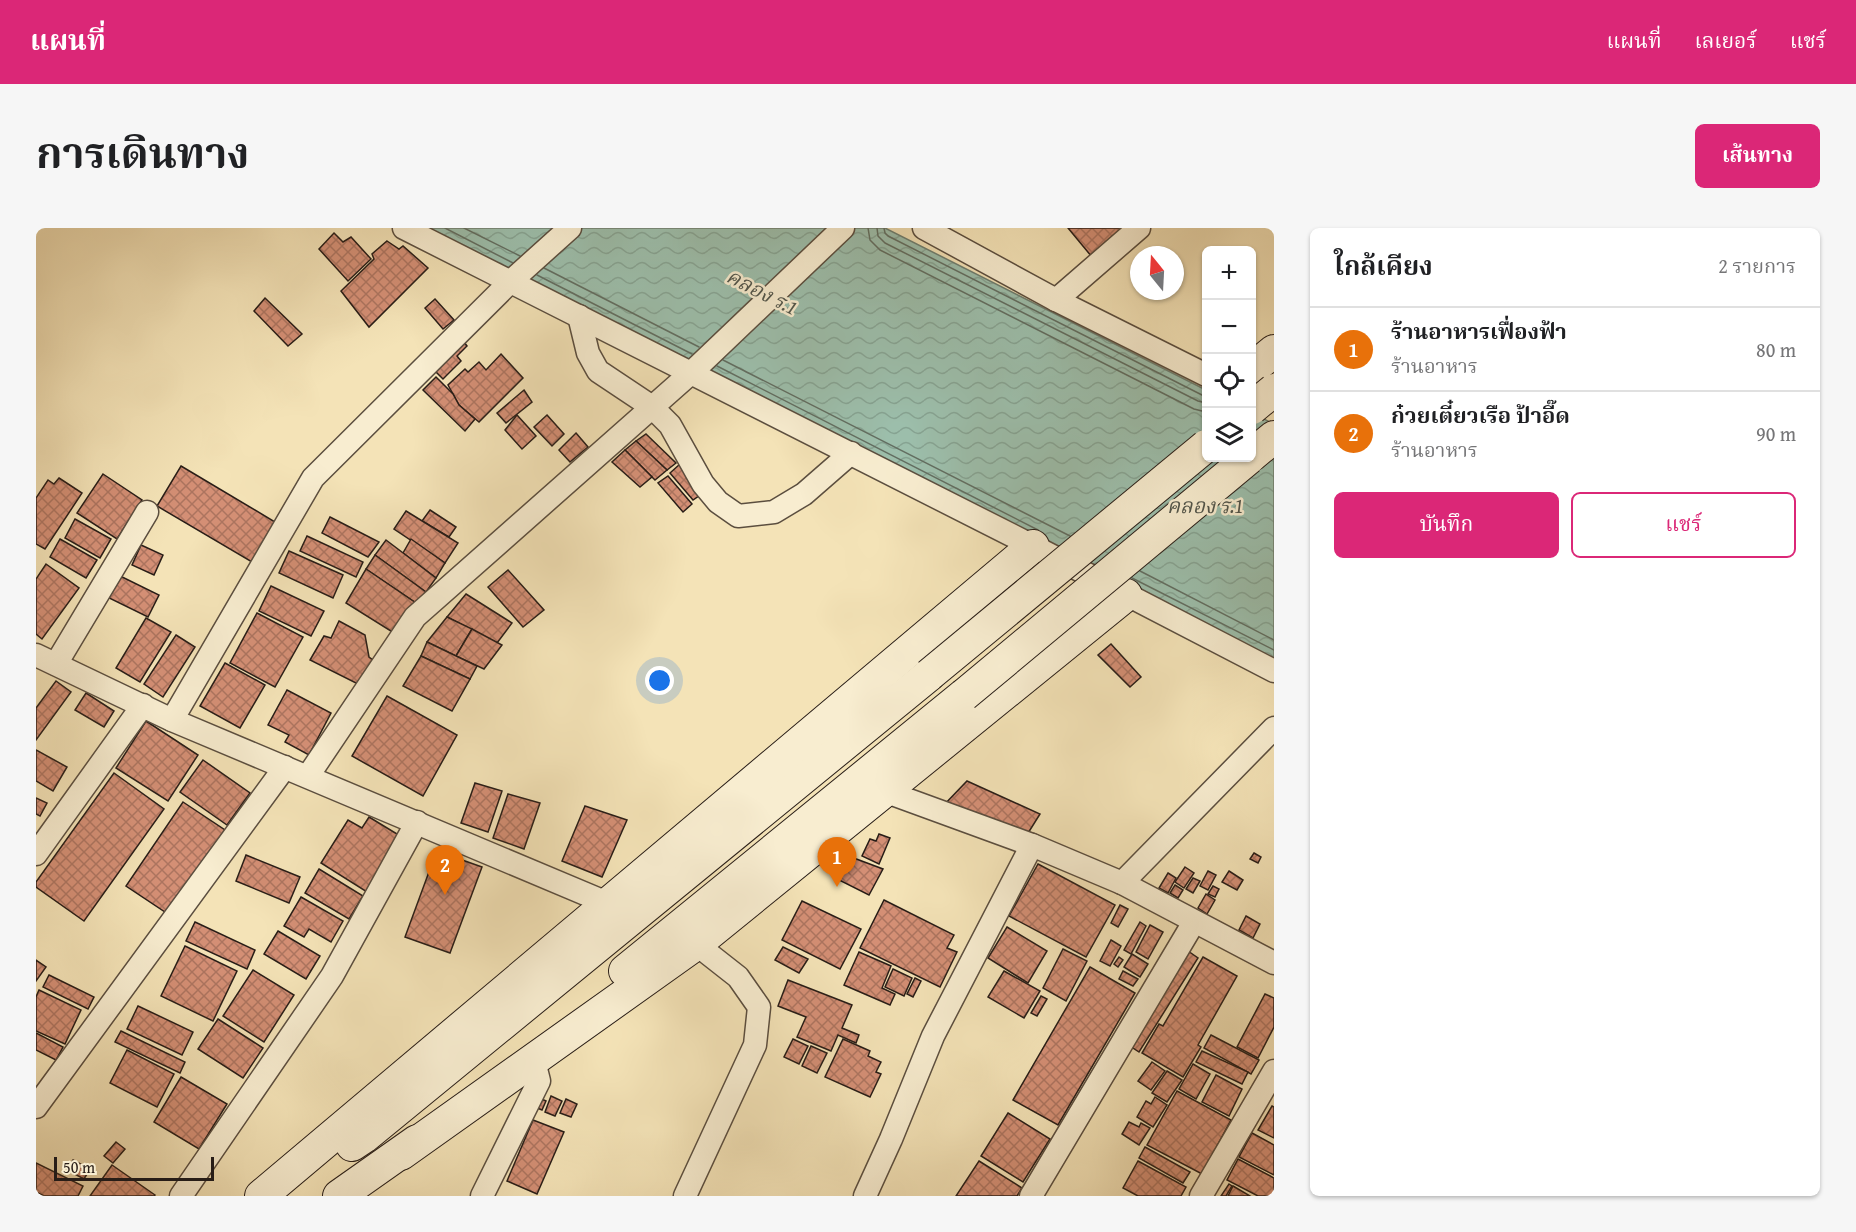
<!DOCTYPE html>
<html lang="th">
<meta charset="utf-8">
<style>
body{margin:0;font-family:"Gentium Book Plus","Noto Serif Thai",serif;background:#f6f6f6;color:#202124}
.controls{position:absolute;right:18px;top:18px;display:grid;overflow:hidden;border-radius:9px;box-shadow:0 2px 4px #0004}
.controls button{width:54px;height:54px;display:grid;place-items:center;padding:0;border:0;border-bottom:2px solid #e0e0e0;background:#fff;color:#202124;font:30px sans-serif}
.compass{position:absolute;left:1094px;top:18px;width:54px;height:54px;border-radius:50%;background:#fff;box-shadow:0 2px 4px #0004;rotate:342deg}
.scale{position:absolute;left:18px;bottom:15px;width:160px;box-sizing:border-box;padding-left:6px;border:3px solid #281d17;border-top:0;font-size:16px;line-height:21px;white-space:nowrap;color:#281d17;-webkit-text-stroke:4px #f8edd0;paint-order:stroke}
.you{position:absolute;left:624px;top:453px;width:21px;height:21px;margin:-15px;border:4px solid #fff;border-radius:50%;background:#1a73e8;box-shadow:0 0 0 9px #1a73e833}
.badge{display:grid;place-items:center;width:39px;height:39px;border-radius:50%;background:#db2777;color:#fff;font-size:20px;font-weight:700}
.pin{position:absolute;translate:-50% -50px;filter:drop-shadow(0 2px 3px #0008)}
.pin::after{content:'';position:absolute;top:32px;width:21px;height:18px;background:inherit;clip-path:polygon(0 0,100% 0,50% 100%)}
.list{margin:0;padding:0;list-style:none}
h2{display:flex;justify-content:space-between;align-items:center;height:78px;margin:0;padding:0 24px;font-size:26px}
h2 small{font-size:20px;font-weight:400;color:#757577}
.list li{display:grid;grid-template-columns:39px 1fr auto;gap:18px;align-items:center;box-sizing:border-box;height:84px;padding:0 24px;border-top:2px solid #e0e0e0}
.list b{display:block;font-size:22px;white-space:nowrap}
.list p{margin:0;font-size:20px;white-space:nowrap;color:#757577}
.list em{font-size:20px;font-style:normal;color:#757577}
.actions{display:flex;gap:12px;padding:18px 24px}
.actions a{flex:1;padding:14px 0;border:2px solid #db2777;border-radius:9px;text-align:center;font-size:21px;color:#db2777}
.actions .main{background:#db2777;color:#fff}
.icon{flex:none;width:33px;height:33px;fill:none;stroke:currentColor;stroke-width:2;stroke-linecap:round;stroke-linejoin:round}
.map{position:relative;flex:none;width:1238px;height:968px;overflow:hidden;border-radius:9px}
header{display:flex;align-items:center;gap:36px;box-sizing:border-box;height:84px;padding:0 30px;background:#db2777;color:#fff}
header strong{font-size:28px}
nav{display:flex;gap:33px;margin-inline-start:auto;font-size:21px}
.intro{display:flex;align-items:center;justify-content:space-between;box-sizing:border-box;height:144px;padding:0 36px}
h1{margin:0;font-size:42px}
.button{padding:15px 27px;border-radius:9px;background:#db2777;color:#fff;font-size:21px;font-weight:700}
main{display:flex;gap:36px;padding:0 36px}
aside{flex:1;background:#fff;border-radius:9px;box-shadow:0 2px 4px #0004}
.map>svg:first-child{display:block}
</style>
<header>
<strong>แผนที่</strong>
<nav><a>แผนที่</a><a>เลเยอร์</a><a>แชร์</a></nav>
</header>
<div class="intro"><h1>การเดินทาง</h1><a class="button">เส้นทาง</a></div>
<main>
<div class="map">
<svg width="1238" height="968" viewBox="0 0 1238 968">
<defs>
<pattern id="water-waves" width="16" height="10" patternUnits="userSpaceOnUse" patternTransform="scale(1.5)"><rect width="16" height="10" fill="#9cbeab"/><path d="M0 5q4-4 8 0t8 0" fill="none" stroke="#86a392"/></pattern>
<pattern id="building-cross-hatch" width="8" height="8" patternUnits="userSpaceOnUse" patternTransform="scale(1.5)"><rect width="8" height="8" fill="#d48f75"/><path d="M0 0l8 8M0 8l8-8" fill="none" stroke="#ac745f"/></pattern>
</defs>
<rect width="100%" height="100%" fill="#f4e3b7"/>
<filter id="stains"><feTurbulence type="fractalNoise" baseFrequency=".00333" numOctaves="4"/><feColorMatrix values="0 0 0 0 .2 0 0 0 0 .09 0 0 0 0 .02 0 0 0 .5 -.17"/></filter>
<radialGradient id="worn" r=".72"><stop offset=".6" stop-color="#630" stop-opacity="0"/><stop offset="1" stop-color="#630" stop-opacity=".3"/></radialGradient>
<polygon fill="url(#water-waves)" stroke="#6e7e70" stroke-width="1.5" points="379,0 849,0 1170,162 1170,230 1216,230 1216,185 1238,196 1238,437"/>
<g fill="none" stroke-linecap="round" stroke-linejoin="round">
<g stroke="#626e61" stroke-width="1.5">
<polyline points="409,0 477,35"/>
<polyline points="428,0 484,28"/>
<polyline points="832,0 834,12 844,22 1158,181 1170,184"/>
<polyline points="841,0 842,8 849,15 1162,173 1170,175"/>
<polyline points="848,0 849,5 852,8 1166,167 1170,167"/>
<polyline points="508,40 663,119"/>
<polyline points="501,47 656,126"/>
<polyline points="687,132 1034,308"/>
<polyline points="681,138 1002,302"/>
<polyline points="1104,343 1238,412"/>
<polyline points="1096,350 1238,422"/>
</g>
</g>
<g fill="url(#building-cross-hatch)" stroke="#281d17" stroke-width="1.5">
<polygon points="1032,0 1089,0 1056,29"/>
<polygon points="298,5 307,14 315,9 335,31 312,53 283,21"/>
<polygon points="351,13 363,21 367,18 392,40 333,99 305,63 338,31 336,26"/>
<polygon points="229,70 266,106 252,118 218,83"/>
<polygon points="399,71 418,92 407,101 389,80"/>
<polygon points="425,110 431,118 421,128 425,133 407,151 396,140"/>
<polygon points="465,126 487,150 443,194 423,177 412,157 429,141 432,144 443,134 450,142"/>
<polygon points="400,149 417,166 423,177 439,191 429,203 387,162"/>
<polygon points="488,162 496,174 470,195 461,185"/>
<polygon points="481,187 500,208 486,221 469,202"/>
<polygon points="511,187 528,206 516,218 498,199"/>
<polygon points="540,205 552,219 534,234 523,222"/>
<polygon points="610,206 640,235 631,242 600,213"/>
<polygon points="600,213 631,242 619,252 589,222"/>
<polygon points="589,222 616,249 604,259 576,234"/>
<polygon points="644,236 667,265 657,272 634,245"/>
<polygon points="145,238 239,294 216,334 121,278"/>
<polygon points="67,246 106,272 81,311 41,285"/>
<polygon points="632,248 656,276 647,284 622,255"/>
<polygon points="23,250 46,265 9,321 0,316 0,270 12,252 18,256"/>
<polygon points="394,282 420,299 413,309 386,293"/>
<polygon points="370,283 422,315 409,335 358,301"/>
<polygon points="294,289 343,314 332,329 286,305"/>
<polygon points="39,291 75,311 64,330 29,310"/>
<polygon points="271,308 327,334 320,349 264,323"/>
<polygon points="24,311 61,332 50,350 14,329"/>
<polygon points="375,311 409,335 400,350 367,325"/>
<polygon points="350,312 400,350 390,364 339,327"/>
<polygon points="105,317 127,327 118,347 96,337"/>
<polygon points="253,323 307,347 297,370 243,345"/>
<polygon points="339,327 390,364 380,375 330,341"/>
<polygon points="10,336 43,360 6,411 0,406 0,351"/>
<polygon points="330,341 380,375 358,405 310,375"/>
<polygon points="472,342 508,382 487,399 452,359"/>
<polygon points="78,345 123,367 112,389 67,367"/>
<polygon points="235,358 288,383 275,408 223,383"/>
<polygon points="430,366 476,395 461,415 411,389"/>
<polygon points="221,385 267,409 239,459 194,435"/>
<polygon points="411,389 436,401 420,428 391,414"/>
<polygon points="110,390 135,404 104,454 80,440"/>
<polygon points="303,393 329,407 333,429 341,435 326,458 274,432 288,408 295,410"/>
<polygon points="436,401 466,417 448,441 420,428"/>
<polygon points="140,407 159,419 127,469 108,456"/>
<polygon points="391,414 441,438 434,451 385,428"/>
<polygon points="1075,416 1105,449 1094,459 1062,427"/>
<polygon points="385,428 434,451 416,483 367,458"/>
<polygon points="189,435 229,457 204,500 164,478"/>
<polygon points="20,453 35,464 0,512 0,480"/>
<polygon points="251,462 295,485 273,527 249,514 253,507 232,497"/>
<polygon points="50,465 78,483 68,499 39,482"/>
<polygon points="351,468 421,507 387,568 316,528"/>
<polygon points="110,493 162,527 132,573 80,540"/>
<polygon points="0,522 31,539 17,563 0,553"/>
<polygon points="167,532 214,565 191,597 144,564"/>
<polygon points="78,545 128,581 48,693 0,659 0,654"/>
<polygon points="931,553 1004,586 989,610 907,578"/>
<polygon points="439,555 466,563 452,604 425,595"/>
<polygon points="472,566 504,575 488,621 457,610"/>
<polygon points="0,570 11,575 4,588 0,586"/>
<polygon points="147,574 189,602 132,686 90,658"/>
<polygon points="549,578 591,592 566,649 526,633"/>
<polygon points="333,589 366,609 331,664 285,635 312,592 326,600"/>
<polygon points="843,606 854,610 843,636 826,628 834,611 840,613"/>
<polygon points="1218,625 1225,629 1222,635 1214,631"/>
<polygon points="210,627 264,649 253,675 200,653"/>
<polygon points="412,627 446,639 414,725 369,709 397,633 409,637"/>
<polygon points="815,629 847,641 833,667 803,652"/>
<polygon points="1002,636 1079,677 1050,729 973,688"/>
<polygon points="1149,639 1158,645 1148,660 1139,654"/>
<polygon points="283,641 327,668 313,691 269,665"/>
<polygon points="1172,643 1180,647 1172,662 1164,658"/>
<polygon points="1193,643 1207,652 1201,662 1186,654"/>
<polygon points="1132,645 1140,650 1132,665 1123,660"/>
<polygon points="1157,650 1164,653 1157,665 1150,661"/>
<polygon points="1139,657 1147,662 1142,670 1134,665"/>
<polygon points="1177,658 1183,661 1179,669 1172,666"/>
<polygon points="1170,666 1179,672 1171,686 1162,680"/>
<polygon points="265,669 307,693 295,714 273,701 268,709 248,698"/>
<polygon points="848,672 918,707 911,720 921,724 904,759 824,720"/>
<polygon points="766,673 825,701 804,741 746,712"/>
<polygon points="1084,677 1092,681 1082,699 1075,695"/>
<polygon points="1210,688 1224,696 1217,710 1203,702"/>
<polygon points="159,694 219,722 211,741 150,713"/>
<polygon points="1104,694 1110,698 1095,726 1088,722"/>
<polygon points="1114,697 1127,704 1112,731 1100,724"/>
<polygon points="971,699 1011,723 992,755 952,730"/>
<polygon points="242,703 284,728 270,751 228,726"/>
<polygon points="1075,712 1085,718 1074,738 1064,733"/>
<polygon points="149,718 201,743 177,793 125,768"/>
<polygon points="747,719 772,731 763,745 739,732"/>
<polygon points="1027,721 1051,733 1030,773 1007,760"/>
<polygon points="1152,723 1162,730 1103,824 1094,818"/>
<polygon points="823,724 855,738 846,760 859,766 854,777 808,757"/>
<polygon points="1096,726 1112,736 1104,749 1088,739"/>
<polygon points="1083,729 1087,732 1082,739 1078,736"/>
<polygon points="1167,729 1201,748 1162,817 1165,819 1147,849 1106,825 1123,796 1127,798"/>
<polygon points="0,732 10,739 0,753"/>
<polygon points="1054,739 1099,765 1022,897 977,872"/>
<polygon points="857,741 876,750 868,768 849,759"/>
<polygon points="217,742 258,767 228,814 187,788"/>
<polygon points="968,743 1004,763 988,790 952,769"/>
<polygon points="1087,743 1102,751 1097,758 1083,751"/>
<polygon points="13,747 58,769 52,781 7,759"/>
<polygon points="879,750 885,753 877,769 871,766"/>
<polygon points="752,752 816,777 806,800 823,807 820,815 802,807 795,823 761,809 770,789 742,778"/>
<polygon points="3,762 45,782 29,816 0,803 0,769"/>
<polygon points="1229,766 1238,770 1238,799 1222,830 1201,819"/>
<polygon points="1005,768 1011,771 1001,788 995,785"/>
<polygon points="102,778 157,804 146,827 91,801"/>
<polygon points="182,791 227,820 207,850 162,821"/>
<polygon points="85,803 149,834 144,845 79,814"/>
<polygon points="0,805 27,819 20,832 0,822"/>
<polygon points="1175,807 1223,832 1215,846 1168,820"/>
<polygon points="757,811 772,818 763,836 748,829"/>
<polygon points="807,811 834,823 832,828 845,834 840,844 845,846 834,869 789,849"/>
<polygon points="775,818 791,825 781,845 766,838"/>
<polygon points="91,822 138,846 121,879 74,855"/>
<polygon points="1166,823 1212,844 1206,856 1160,834"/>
<polygon points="1116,834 1129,843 1115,862 1102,853"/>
<polygon points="1157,836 1174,846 1160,871 1143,861"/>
<polygon points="1131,843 1146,852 1131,874 1116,865"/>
<polygon points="1180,847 1206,861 1193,888 1166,874"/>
<polygon points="145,849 191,876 163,921 118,894"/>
<polygon points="1141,863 1195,892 1166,946 1111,917"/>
<polygon points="515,868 526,873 519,888 509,884"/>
<polygon points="1119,869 1131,877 1117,899 1101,889 1110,873 1115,876"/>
<polygon points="503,870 510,873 506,882 499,879"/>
<polygon points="530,871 541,876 535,889 524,885"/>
<polygon points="1236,878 1238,879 1238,910 1222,902"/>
<polygon points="972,885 1014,911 987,954 945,928"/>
<polygon points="497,892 528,904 501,966 471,953"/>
<polygon points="1093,894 1103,899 1105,895 1114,900 1103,917 1086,906"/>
<polygon points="1216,905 1238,917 1238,947 1203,929"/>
<polygon points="80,914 89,921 77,935 68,928"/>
<polygon points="1109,919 1154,944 1147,955 1103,930"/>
<polygon points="1202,931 1238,950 1238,968 1222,968 1191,952"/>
<polygon points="37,932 54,941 48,951 31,942"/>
<polygon points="943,933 986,960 981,968 920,968"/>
<polygon points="1102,933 1150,959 1145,968 1102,968 1087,960"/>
<polygon points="0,935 47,958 42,968 8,968 0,964"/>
<polygon points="76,937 119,967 118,968 54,968"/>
<polygon points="1193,956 1196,958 1190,968 1185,968"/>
<polygon points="1197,958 1214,968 1192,968"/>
</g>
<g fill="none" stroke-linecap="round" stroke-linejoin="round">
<defs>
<g id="street">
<polyline points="368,0 997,318 1238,443"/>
<polyline points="888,0 1020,72 1170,147"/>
<polyline points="1020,72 1103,0"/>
<polyline points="543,88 552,125 562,143 616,179 634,197 667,256 682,274 702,288 738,284 768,266 815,225"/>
<polyline points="0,427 136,492 571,675"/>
<polyline points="20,436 111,284"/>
<polyline points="136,492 277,250 474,54 534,0"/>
<polyline points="272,548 379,389 656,144 807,0"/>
<polyline points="848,563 996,617 1086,655 1238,735"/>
<polyline points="0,626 107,477"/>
<polyline points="1086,655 1238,500"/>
<polyline points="0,879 249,539"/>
<polyline points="145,968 296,748 381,594"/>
<polyline points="446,968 503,853 498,833"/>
<polyline points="649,968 719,817 723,779 702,749 660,716"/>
<polyline points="829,968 855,911 897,808 996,617"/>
<polyline points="995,968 1158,694"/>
<polyline points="1165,968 1238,843"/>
</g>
<g id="secondary">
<polyline points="1216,141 1238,123"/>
<polyline points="1216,227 1238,209"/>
<polyline points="589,743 928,467"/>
<polyline points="316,917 328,909 893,447"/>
<polyline points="365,926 660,716 1090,367"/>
<polyline points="225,968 997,318"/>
<polyline points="303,968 381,913"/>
</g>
</defs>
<use href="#street" stroke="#5b4e3f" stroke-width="25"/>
<use href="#secondary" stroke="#281d17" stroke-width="34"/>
<use href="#street" stroke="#f8edd0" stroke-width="22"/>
<use href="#secondary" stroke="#f8edd0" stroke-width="32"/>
<defs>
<g id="secondary-bridge">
<polyline points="1216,180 1238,162"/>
<polyline points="893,447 1170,218"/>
<polyline points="928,467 1213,230"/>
</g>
</defs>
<use href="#secondary-bridge" stroke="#281d17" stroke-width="34" stroke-linecap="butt"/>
<use href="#secondary-bridge" stroke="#f8edd0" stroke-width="32"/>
</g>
<g text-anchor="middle" stroke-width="5" stroke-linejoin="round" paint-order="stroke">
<g font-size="21" font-style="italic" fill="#51554b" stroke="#f8edd0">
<text transform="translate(726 64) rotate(27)" y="7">คลอง ร.1</text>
<text x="1169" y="285">คลอง ร.1</text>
</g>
</g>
<rect width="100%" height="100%" filter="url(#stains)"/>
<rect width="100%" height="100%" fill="url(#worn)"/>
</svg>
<div class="controls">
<button>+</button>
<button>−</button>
<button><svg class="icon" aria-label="locate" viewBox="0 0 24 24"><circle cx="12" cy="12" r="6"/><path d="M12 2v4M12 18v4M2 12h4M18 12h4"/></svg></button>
<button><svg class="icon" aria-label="layers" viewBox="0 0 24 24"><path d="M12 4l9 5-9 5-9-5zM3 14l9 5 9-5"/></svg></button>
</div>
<svg class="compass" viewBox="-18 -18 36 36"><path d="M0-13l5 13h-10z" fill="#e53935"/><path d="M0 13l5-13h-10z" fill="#757577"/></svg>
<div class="scale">50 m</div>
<div class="you"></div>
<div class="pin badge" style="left:801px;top:659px;background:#e8710a">1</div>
<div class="pin badge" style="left:409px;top:667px;background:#e8710a">2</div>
</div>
<aside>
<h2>ใกล้เคียง<small>2 รายการ</small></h2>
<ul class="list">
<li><span class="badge" style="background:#e8710a">1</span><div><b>ร้านอาหารเฟื่องฟ้า</b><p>ร้านอาหาร</p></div><em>80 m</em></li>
<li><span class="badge" style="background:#e8710a">2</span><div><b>ก๋วยเตี๋ยวเรือ ป้าอี๊ด</b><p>ร้านอาหาร</p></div><em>90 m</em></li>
</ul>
<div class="actions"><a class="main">บันทึก</a><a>แชร์</a></div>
</aside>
</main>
